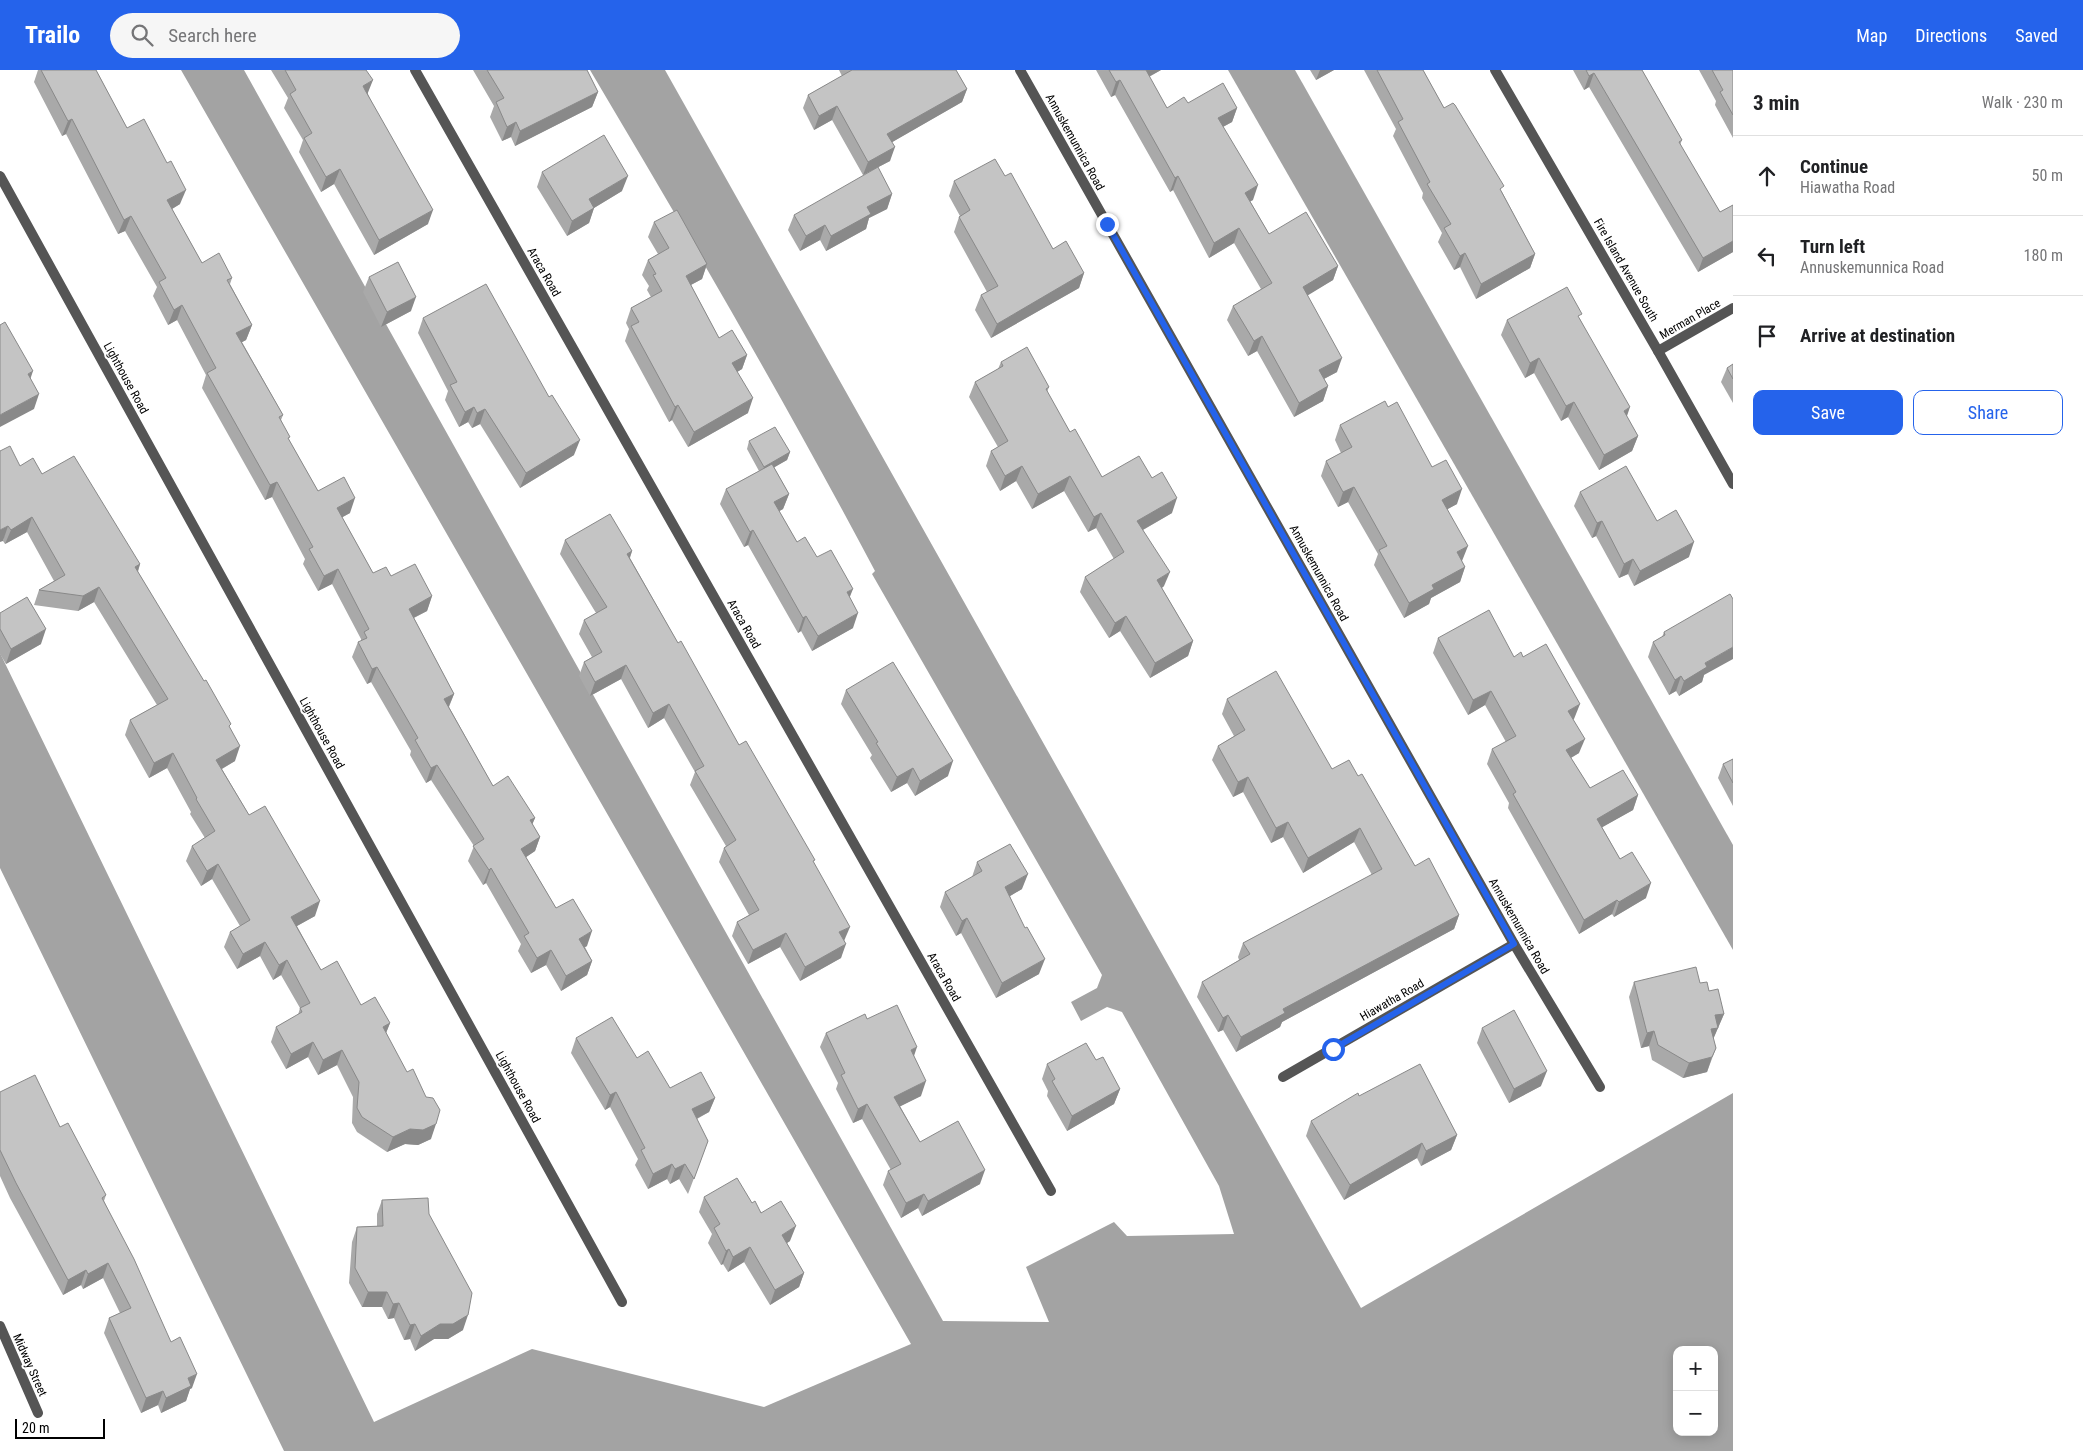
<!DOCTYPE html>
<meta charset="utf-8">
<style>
body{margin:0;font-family:"Roboto Condensed",sans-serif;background:#f6f6f6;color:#202124}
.controls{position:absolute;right:15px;bottom:15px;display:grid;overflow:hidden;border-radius:10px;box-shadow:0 2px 12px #0003}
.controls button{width:45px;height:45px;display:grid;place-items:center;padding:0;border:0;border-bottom:1px solid #e0e0e0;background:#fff;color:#202124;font:25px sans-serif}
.scale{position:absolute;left:15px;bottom:12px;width:90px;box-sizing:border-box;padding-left:5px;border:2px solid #000;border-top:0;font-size:14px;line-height:18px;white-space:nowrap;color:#000;-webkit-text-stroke:4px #fff;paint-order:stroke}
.stop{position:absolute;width:15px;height:15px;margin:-11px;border:4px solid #2563eb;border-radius:50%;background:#fff}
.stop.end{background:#2563eb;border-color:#fff;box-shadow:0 1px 5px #0008}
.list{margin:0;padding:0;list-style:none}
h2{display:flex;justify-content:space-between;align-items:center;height:65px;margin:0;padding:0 20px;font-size:21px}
h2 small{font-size:16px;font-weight:400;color:#757577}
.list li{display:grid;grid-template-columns:32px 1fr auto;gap:15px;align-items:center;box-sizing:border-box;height:80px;padding:0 20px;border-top:1px solid #e0e0e0}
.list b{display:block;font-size:19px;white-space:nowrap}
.list p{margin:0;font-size:16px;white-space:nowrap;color:#757577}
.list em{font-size:16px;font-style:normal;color:#757577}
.actions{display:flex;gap:10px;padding:15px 20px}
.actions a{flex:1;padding:11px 0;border:1px solid #2563eb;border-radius:10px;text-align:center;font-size:18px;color:#2563eb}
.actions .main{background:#2563eb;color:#fff}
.icon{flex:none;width:28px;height:28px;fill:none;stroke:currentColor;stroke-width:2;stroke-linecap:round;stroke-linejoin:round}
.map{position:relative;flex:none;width:1733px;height:1381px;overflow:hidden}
header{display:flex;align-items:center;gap:30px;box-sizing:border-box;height:70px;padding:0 25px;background:#2563eb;color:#fff}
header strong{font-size:24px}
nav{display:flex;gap:28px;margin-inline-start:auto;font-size:18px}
.search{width:350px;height:45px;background:#f6f6f6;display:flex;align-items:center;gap:12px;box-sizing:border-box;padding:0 18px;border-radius:28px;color:#757577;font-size:19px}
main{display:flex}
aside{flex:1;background:#fff}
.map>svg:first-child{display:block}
</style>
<header>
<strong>Trailo</strong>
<div class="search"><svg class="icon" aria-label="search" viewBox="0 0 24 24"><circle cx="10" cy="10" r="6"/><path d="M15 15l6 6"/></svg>Search here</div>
<nav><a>Map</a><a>Directions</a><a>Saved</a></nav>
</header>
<main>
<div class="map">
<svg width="1733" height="1381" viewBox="0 0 1733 1381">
<rect width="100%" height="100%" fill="#fff"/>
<g fill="#a3a3a3" fill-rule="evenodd">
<path d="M 181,0 L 244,0 L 943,1251 L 1049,1252 L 1026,1197 L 1114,1152 L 1127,1166 L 1234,1164 L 1219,1116 L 1122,942 L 1107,937 L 1081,951 L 1071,932 L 1097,918 L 1102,905 L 872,504 L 875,501 C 785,331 688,165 590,0 L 665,0 L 1361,1238 L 1733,1023 L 1733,1381 L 284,1381 L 0,798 L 0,583 L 374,1352 L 532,1279 L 764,1337 L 911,1274 ZM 1677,1280 L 1714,1280 L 1714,1362 L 1677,1362 Z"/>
<polygon points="1228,0 1295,0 1733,775 1733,880"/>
</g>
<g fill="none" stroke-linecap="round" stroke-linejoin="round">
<g stroke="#555" stroke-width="10">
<polyline points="415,0 1051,1121"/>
<polyline points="1020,0 1514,874 1600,1017"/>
<polyline points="1495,0 1658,281 1733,414"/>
<polyline points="0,106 622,1232"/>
<polyline points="1658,281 1733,238"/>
<polyline points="1283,1007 1514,874"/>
<polyline points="0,1256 38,1343"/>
</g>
</g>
<g fill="#a9a9a9">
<polygon points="38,0 96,0 127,58 180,134 172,139 202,193 232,208 230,214 252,255 246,270 242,272 283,345 281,350 289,370 318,421 350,443 342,447 373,503 391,506 432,526 427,541 414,548 454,624 449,637 493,716 535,748 532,754 540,767 535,781 526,787 556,838 587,876 585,877 592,891 587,905 561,921 546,895 531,903 518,881 521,874 486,813 483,815 468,791 474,776 431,710 426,713 410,685 411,681 371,612 367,614 352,587 358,572 361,571 361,569 332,514 318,521 303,494 305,489 272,427 265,430 202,318 206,305 177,250 168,255 153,226 157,217 125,161 118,164 66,64 62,66 34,12"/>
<polygon points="271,0 366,0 368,24 428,154 374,185 334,114 321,122 299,82 303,70 284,38 288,28"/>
<polygon points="473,0 587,0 598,22 592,37 515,76 511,67 502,71 490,47 494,36"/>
<polygon points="839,0 956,0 967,19 962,32 892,72 890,91 863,105 832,50 814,60 803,38 808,25 842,6"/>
<polygon points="1096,0 1161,0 1149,7 1167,38 1188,33 1237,38 1232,52 1223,57 1253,130 1250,131 1269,164 1338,196 1333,210 1307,225 1337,302 1324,309 1328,316 1323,331 1294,347 1257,281 1248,286 1227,250 1233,236 1261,219 1234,173 1209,188 1173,120 1170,122 1115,25 1111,27"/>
<polygon points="1310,0 1334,0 1316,10"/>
<polygon points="1364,0 1423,0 1444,38 1502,122 1535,184 1530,198 1476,229 1460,197 1454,200 1438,172 1442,163 1422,128 1423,123 1393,66 1396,59"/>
<polygon points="1573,0 1642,0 1682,70 1680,75 1720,142 1733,135 1733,182 1698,202 1589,17 1584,20"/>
<polygon points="1699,0 1733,0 1733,68 1715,35 1716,31"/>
<polygon points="542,102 622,121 594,138 589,153 567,166 537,117"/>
<polygon points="1005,106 1053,179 1084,203 1079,218 991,268 975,240 981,225 987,222 954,162 959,147 960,146 949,126 954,111"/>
<polygon points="892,124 887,139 869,148 866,159 826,181 820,170 800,181 788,160 794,145"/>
<polygon points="654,152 707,194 702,209 691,215 719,268 747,285 742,299 737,302 748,343 688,377 672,350 669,352 625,271 629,259 626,253 631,238 651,227 647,220 649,216 642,205 648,190 658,184 648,167"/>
<polygon points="369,207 411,241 381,257 363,222"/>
<polygon points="423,248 574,385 520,418 480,354 472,358 468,352 459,357 445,330 448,321 418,263"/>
<polygon points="1580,249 1627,347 1638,366 1632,381 1599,400 1568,347 1561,351 1534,303 1525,308 1501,265 1507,250"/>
<polygon points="1001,292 1049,317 1047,322 1070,362 1102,407 1172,443 1143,460 1164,516 1162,518 1193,571 1188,586 1150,608 1120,561 1109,568 1080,522 1085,507 1114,489 1096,458 1088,462 1064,421 1032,439 1016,411 1000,421 986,396 991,381 998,377 969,327 975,312 998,299"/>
<polygon points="1733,294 1733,333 1721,312 1727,298"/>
<polygon points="1388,337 1432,397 1457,434 1447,439 1462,492 1465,497 1460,512 1431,528 1429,534 1404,548 1374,495 1378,484 1348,432 1338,437 1321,406 1326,391 1341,383 1335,370 1340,355"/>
<polygon points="749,371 790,382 787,390 774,397 789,424 783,439 779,441 797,472 817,487 850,527 853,558 812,581 801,561 798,563 748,475 744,477 720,434 726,419 759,401 747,379"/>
<polygon points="20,396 42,404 140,494 138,502 230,658 235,691 222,699 249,745 315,846 297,856 321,900 361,935 390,953 386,963 431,1069 418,1075 405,1074 387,1082 357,1062 352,1053 353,1027 337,995 318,1005 308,987 286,999 271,972 276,957 298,945 300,938 281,905 273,910 260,886 237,899 224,877 230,862 240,856 212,809 201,816 186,791 192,776 205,768 190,744 191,742 167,698 149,708 125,665 130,650 157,635 94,532 78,541 34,535 39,520 54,511 27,462 5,474 3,471"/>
<polygon points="1580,422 1657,451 1689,487 1634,516 1628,504 1619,508 1596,466 1592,468 1574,436"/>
<polygon points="565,470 632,481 630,488 678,573 739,675 814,793 844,871 841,888 800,911 780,877 748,894 732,866 737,852 749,845 719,792 724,778 726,776 690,715 695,702 664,648 648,658 621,609 590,626 579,606 584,592 592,587 579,564 584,550 596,543 560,484"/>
<polygon points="0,543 41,574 6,594 0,584"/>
<polygon points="1664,562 1704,605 1702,612 1679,626 1676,621 1669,625 1648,587 1653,572 1662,567"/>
<polygon points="1438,568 1514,587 1523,587 1574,649 1573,650 1579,683 1571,688 1590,718 1638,725 1633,740 1602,757 1620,789 1646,828 1614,847 1612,844 1579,864 1508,738 1509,733 1487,694 1492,679 1506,672 1485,635 1468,645 1433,583"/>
<polygon points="846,620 948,706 915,726 907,713 891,722 870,688 872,685 841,634"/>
<polygon points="1227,629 1332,699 1358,706 1415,796 1459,845 1454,859 1282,952 1280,957 1236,982 1223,960 1218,962 1197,927 1202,912 1239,890 1238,887 1243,873 1372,805 1354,772 1303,803 1283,767 1271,773 1243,722 1233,727 1212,690 1218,676 1234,666 1222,644"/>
<polygon points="1733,689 1733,736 1718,708 1723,694"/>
<polygon points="977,792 1022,819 1010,826 1039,904 996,928 961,863 956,866 940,837 945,822 972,807"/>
<polygon points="1634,912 1700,913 1709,921 1724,944 1713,969 1716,978 1707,1002 1683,1008 1652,990 1649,976 1641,978 1629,927"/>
<polygon points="867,949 914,986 921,1026 900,1036 920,1072 980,1114 922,1146 918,1138 901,1148 883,1115 888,1101 891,1100 862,1049 853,1053 836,1019 838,1013 820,977 826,963"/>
<polygon points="1482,958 1541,1016 1509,1033 1477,973"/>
<polygon points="576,968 670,1018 715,1028 709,1042 697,1049 708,1071 688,1124 679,1109 670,1114 667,1109 648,1119 635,1095 638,1089 610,1037 605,1040 571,983"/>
<polygon points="1047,994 1120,1019 1114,1034 1067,1061 1047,1026 1048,1021 1042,1009"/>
<polygon points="0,1022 60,1057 106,1125 104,1131 192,1318 190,1319 186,1331 161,1343 158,1335 141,1343 104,1263 109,1248 120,1243 103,1208 83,1219 81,1215 63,1225 10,1128 0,1106"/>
<polygon points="1359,1026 1457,1065 1451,1080 1421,1096 1417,1088 1344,1130 1306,1066 1311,1051"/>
<polygon points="704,1127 752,1133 790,1171 787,1173 804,1203 799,1217 770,1235 744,1192 728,1202 723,1194 721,1195 708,1173 712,1164 699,1142"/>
<polygon points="382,1130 429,1144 463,1260 448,1269 434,1269 415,1281 410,1269 404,1270 394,1248 388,1249 382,1237 362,1237 349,1213 352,1172 357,1157 377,1156 377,1144"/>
</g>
<g fill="#898989">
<polygon points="1144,0 1161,0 1139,12"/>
<polygon points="1320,0 1334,0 1316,10"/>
<polygon points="1594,3 1589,17 1584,20 1589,6"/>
<polygon points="373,10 367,25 363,16"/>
<polygon points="1120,10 1115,25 1111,27 1116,12"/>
<polygon points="967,19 962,32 882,78 887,64"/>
<polygon points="598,22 592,37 515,76 520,61"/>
<polygon points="837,36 832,50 814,60 819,46"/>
<polygon points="1237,38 1232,52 1213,62 1218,48"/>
<polygon points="72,49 66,64 62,66 68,51"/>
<polygon points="516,52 511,67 502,71 507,57"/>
<polygon points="895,77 890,91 863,105 868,92"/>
<polygon points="340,99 334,114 321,122 326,107"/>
<polygon points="628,106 622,121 584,144 589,129"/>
<polygon points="1178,106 1173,120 1170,122 1175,108"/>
<polygon points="1258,115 1253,130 1240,137 1245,123"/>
<polygon points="186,120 180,134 162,145 167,130"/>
<polygon points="892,124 887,139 869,148 866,159 826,181 831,166 867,137"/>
<polygon points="594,138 589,153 567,166 572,151"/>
<polygon points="433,140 428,154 374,185 379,170"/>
<polygon points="131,146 125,161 118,164 124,150"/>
<polygon points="825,155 820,170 800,181 806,166"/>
<polygon points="1239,158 1234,173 1209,188 1214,173"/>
<polygon points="1733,171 1733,182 1698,202 1703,188"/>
<polygon points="1465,183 1460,197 1454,200 1460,186"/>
<polygon points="1535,184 1530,198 1476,229 1481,214"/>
<polygon points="707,194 702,209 681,220 686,206"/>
<polygon points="1338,196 1333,210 1297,232 1303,217"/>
<polygon points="1084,203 1079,218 991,268 997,254"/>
<polygon points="416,227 411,241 381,257 387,242"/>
<polygon points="182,235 177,250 168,255 174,240"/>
<polygon points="252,255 246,270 231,278 236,263"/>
<polygon points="1262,266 1257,281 1248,286 1254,271"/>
<polygon points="747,285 742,299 727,308 732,293"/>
<polygon points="1342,288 1337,302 1314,314 1319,300"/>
<polygon points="1539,288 1534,303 1525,308 1530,293"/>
<polygon points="33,301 28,316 28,304"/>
<polygon points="1328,316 1323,331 1294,347 1299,333"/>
<polygon points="39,324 34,339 0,357 0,345"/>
<polygon points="753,328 748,343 688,377 694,362"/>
<polygon points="1574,332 1568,347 1561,351 1566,336"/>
<polygon points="678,335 672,350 669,352 675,337"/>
<polygon points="474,337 468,352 459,357 465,342"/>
<polygon points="1630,337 1625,352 1624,341"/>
<polygon points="485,339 480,354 472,358 477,343"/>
<polygon points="1638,366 1632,381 1599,400 1604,385"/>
<polygon points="580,370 574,385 520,418 526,403"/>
<polygon points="790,382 787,390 761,405 764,397"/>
<polygon points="1022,396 1016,411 1000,421 1005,406"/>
<polygon points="1070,406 1064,421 1032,439 1038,424"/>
<polygon points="277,412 272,427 265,430 270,415"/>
<polygon points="1354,417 1348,432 1338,437 1343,422"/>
<polygon points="1462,419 1457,434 1437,445 1442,430"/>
<polygon points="789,424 783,439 769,447 774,432"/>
<polygon points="355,428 350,443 332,453 337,438"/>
<polygon points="1177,428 1172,443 1132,466 1137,451"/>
<polygon points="1101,443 1096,458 1088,462 1094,447"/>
<polygon points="32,447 27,462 5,474 11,460"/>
<polygon points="1602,451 1596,466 1592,468 1597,453"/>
<polygon points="8,456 3,471 0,472 0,460"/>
<polygon points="753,460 748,475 744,477 750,462"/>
<polygon points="1694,472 1689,487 1634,516 1640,501"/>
<polygon points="1468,476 1462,491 1452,497 1457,482"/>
<polygon points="632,481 627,495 627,484"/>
<polygon points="1633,489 1628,504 1619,508 1624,494"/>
<polygon points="140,494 135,509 135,497"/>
<polygon points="1465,497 1460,512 1431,528 1429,534 1404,548 1409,533 1432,515"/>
<polygon points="338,499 332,514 318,521 324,506"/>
<polygon points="1170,502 1164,516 1152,525 1157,510"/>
<polygon points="99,517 94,532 78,541 83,526"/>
<polygon points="853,519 847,534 847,522"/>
<polygon points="432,526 427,541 403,553 409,539"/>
<polygon points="858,543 853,558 812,581 818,566"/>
<polygon points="806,546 801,561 798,563 803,548"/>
<polygon points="1126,546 1120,561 1109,568 1115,553"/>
<polygon points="46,559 41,574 6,594 11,579"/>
<polygon points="1193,571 1188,586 1150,608 1155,593"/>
<polygon points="1733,577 1733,589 1704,605 1702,612 1679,626 1684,611 1705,593"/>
<polygon points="626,595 621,609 590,626 595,612"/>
<polygon points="377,597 371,612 367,614 372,599"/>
<polygon points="1681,606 1676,621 1669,625 1675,610"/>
<polygon points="1491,621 1485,635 1468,645 1473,630"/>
<polygon points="454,624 448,638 444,629"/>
<polygon points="669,634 664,648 648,658 653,643"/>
<polygon points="1580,634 1574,649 1563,655 1568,641"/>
<polygon points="1585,669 1579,683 1560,694 1566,680"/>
<polygon points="240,676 235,691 211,705 216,690"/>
<polygon points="173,683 167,698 149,708 154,693"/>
<polygon points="953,691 948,706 915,726 920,711"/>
<polygon points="437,695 431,710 426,713 431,698"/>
<polygon points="913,698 907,713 891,722 897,707"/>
<polygon points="1248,707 1243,722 1233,727 1238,712"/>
<polygon points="1638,725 1633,740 1592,763 1597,749"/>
<polygon points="535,748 529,762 530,750"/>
<polygon points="1288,752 1283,767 1271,773 1276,758"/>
<polygon points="1360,758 1354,772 1303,803 1308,788"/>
<polygon points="540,767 535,781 516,794 521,779"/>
<polygon points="218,794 212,809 201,816 207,801"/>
<polygon points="491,798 486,813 483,815 489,800"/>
<polygon points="1028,804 1022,819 1000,832 1005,817"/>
<polygon points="1651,813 1646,828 1614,847 1619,832"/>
<polygon points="1617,830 1612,844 1579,864 1584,850"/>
<polygon points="320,831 315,846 286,862 291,847"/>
<polygon points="1459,845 1454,859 1282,952 1280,957 1236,982 1241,967 1283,939"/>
<polygon points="967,848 961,863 956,866 962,851"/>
<polygon points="850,857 844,871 839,862"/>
<polygon points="592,861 587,876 574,883 579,869"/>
<polygon points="786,863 780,877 748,894 753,880"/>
<polygon points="265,872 260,886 237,899 243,884"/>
<polygon points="846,874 841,888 800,911 805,897"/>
<polygon points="551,880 546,895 531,903 537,888"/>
<polygon points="1045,889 1039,904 996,928 1002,913"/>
<polygon points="287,890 281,905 273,910 279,895"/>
<polygon points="592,891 587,905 561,921 566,906"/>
<polygon points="1724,944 1712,972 1706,974 1715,945"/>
<polygon points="1228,945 1223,960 1218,962 1223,948"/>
<polygon points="390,953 384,968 383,957"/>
<polygon points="1654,961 1649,976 1641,978 1647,963"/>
<polygon points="313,972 308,987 286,999 291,984"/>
<polygon points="917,977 912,992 911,980"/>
<polygon points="342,980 337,995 318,1005 323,990"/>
<polygon points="1712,987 1707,1002 1683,1008 1689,993"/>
<polygon points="1547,1001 1541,1016 1509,1033 1514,1019"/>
<polygon points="926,1011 921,1026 889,1042 894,1027"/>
<polygon points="1120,1019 1114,1034 1067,1061 1072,1046"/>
<polygon points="616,1022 610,1037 605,1040 610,1025"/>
<polygon points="715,1028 709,1042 686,1054 692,1039"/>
<polygon points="867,1034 862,1049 853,1053 858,1039"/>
<polygon points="436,1054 431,1069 418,1075 405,1074 387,1082 393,1067 410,1059"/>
<polygon points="1457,1065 1451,1080 1421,1096 1426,1081"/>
<polygon points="1422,1073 1417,1088 1344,1130 1350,1115"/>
<polygon points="672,1094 667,1109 648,1119 653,1104"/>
<polygon points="685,1094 679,1109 670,1114 675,1099"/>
<polygon points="985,1100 980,1114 922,1146 928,1131"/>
<polygon points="924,1124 918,1138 901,1148 906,1133"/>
<polygon points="796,1156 790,1171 776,1180 782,1165"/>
<polygon points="750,1177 744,1192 728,1202 733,1187"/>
<polygon points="729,1179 723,1194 721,1195 726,1181"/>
<polygon points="108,1193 103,1208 83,1219 88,1204"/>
<polygon points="86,1200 81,1215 63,1225 68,1210"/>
<polygon points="804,1203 799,1217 770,1235 775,1220"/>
<polygon points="368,1222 387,1222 382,1237 362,1237"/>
<polygon points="399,1233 394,1248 388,1249 393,1234"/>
<polygon points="468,1245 463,1260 448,1269 434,1269 415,1281 421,1266 440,1254"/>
<polygon points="415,1254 410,1269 404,1270 410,1255"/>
<polygon points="197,1304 192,1318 190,1319 186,1331 161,1343 166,1328 188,1308"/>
<polygon points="163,1321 158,1335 141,1343 146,1328"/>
</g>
<g fill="#c4c4c4" stroke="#898989">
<polygon points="41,0 96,0 127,58 144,49 167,93 171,91 186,120 167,130 202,193 219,183 232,208 227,210 252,255 236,263 283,345 279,347 290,367 288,368 318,421 344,407 355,428 337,438 373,503 386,497 391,506 415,494 432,526 409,539 454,624 444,629 493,716 508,706 535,748 530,750 540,767 521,779 556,838 573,829 592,861 579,869 592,891 566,906 551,880 537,888 524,866 529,863 491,798 489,800 473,776 484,769 437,695 431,698 415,670 418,668 377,597 372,599 358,572 367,568 364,562 369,559 338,499 324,506 309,479 313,477 277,412 270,415 207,303 216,298 182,235 174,240 159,212 166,208 131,146 124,150 72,49 68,51"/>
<polygon points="285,0 366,0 373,10 363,16 365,20 433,140 379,170 340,99 326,107 304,68 312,63 290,24 296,20"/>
<polygon points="487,0 587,0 598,22 520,61 516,52 507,57 496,32 504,28"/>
<polygon points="852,0 956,0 967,19 887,64 895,77 868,92 837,36 819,46 808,25"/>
<polygon points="1109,0 1146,0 1167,38 1184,27 1188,33 1223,13 1237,38 1218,48 1258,115 1245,123 1269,164 1306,142 1338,196 1303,217 1342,288 1319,300 1328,316 1299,333 1262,266 1254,271 1233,236 1272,213 1239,158 1214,173 1178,106 1175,108 1120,10 1116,12"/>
<polygon points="1377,0 1423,0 1444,38 1453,33 1455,35 1504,116 1500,119 1535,184 1481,214 1465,183 1460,186 1444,158 1451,154 1427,114 1430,112 1398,52 1403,49"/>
<polygon points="1586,0 1642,0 1682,70 1679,72 1720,142 1733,135 1733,171 1703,188 1594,3 1589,6"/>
<polygon points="1712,0 1733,0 1733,45 1720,22 1723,20"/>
<polygon points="604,65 628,106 589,129 594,138 572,151 542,102"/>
<polygon points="995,89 1005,106 1011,103 1053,179 1066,171 1084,203 997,254 981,225 998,216 959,147 970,140 954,111"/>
<polygon points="878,97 892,124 867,137 871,144 831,166 825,155 806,166 794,145"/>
<polygon points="677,140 707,194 686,206 719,268 732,260 747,285 732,293 753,328 694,362 678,335 675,337 631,256 639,252 631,238 662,221 653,205 656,204 648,190 669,178 654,152"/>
<polygon points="398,192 416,227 387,242 369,207"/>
<polygon points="486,214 549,327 552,325 580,370 526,403 485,339 477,343 474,337 465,342 450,315 457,312 423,248"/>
<polygon points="1567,217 1582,244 1578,246 1630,337 1624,341 1638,366 1604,385 1574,332 1566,336 1539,288 1530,293 1507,250"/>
<polygon points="5,252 33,301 28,304 39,324 0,345 0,255"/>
<polygon points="1027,277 1049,317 1046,319 1070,362 1075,359 1102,407 1139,386 1152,408 1162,402 1177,428 1137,451 1170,502 1157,510 1193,571 1155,593 1126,546 1115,553 1085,507 1124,482 1101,443 1094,447 1070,406 1038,424 1022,396 1005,406 991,381 1008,371 975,312 1003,296 1001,292"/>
<polygon points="1733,294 1733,309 1727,298"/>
<polygon points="1385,331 1388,337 1397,332 1432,397 1446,390 1462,419 1442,430 1468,476 1457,482 1465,497 1432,515 1434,519 1409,533 1379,480 1387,476 1354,417 1343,422 1326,391 1352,377 1340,355"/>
<polygon points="775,357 790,382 764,397 749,371"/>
<polygon points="10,376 20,396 33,388 42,404 74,386 140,494 135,497 204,611 206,610 231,654 229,656 240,676 216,690 249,745 265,736 320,831 291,847 321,900 337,891 361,935 375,927 390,953 383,957 407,1002 413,999 426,1027 433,1028 440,1040 436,1054 423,1060 410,1059 393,1067 362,1047 357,1038 359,1012 342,980 323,990 313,972 291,984 276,957 302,942 300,938 310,933 287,890 279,895 265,872 243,884 230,862 250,850 218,794 207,801 192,776 215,761 196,729 197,728 173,683 154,693 130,650 168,629 99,517 83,526 39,520 65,505 32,447 11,460 8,456 0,460 0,381"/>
<polygon points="772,394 789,424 774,432 797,472 805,467 817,487 831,480 853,519 847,522 858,543 818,566 806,546 803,548 753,460 750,462 726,419"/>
<polygon points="1626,396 1657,451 1676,440 1694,472 1640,501 1633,489 1624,494 1602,451 1597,453 1580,422"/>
<polygon points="610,444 632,481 627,484 678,573 681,571 739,675 746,671 815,790 813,791 850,857 839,862 846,874 805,897 786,863 753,880 737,852 759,840 724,778 736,770 695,701 704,696 669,634 653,643 626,595 595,612 584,592 602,582 584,550 607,537 565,470"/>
<polygon points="1730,524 1733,529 1733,577 1705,593 1707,597 1684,611 1681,606 1675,610 1653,572 1665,565 1664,562"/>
<polygon points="27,527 46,559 11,579 0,559 0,543"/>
<polygon points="1489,540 1514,587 1521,582 1523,587 1546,574 1580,634 1568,641 1585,669 1566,680 1590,718 1623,700 1638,725 1597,749 1620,789 1632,782 1651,813 1619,832 1617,830 1584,850 1513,724 1516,722 1492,679 1516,666 1491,621 1473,630 1438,568"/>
<polygon points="893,592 953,691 920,711 913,698 897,707 876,673 878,672 846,620"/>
<polygon points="1276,601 1332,699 1349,690 1358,706 1362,704 1415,796 1429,788 1459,845 1283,939 1285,943 1241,967 1228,945 1223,948 1202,912 1250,884 1243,873 1382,799 1360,758 1308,788 1288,752 1276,758 1248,707 1238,712 1218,676 1245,660 1227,629"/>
<polygon points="1733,689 1733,713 1723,694"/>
<polygon points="1010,774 1028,804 1005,817 1025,858 1027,857 1045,889 1002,913 967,848 962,851 945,822 982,801 977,792"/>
<polygon points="1696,897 1700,913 1707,912 1709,921 1718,919 1724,944 1715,945 1718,958 1711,959 1716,978 1712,987 1689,993 1658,975 1654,961 1647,963 1634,912"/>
<polygon points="897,935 917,977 911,980 926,1011 894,1027 920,1072 958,1051 985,1100 928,1131 924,1124 906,1133 888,1101 901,1094 867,1034 858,1039 841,1005 845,1003 826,963 865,944 867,949"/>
<polygon points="1514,940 1547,1001 1514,1019 1482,958"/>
<polygon points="612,947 637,988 648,981 670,1018 701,1002 715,1028 692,1039 708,1071 694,1109 685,1094 675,1099 672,1094 653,1104 641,1080 645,1078 616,1022 610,1025 576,968"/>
<polygon points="1086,973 1096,990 1103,987 1120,1019 1072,1046 1052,1011 1055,1009 1047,994"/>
<polygon points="1420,994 1457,1065 1426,1081 1422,1073 1350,1115 1311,1051 1358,1023 1359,1026"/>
<polygon points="35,1005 60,1057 68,1053 106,1125 102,1128 134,1189 171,1272 180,1267 197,1304 188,1308 191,1316 166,1328 163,1321 146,1328 109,1248 131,1238 108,1193 88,1204 86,1200 68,1210 16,1113 0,1080 0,1022"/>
<polygon points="737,1108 752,1133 755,1131 761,1143 781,1131 796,1156 782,1165 804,1203 775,1220 750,1177 733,1187 729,1179 726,1181 714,1158 720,1154 704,1127"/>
<polygon points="428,1128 429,1144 472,1223 468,1245 453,1254 440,1254 421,1266 415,1254 410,1255 399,1233 393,1234 387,1222 368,1222 355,1198 357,1157 383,1156 382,1130"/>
</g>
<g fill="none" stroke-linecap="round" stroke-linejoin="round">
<polyline stroke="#2563eb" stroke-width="6" points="1107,154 1514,874 1333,979"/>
</g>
<g text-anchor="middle" stroke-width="4" stroke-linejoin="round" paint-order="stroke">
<g font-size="12" fill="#000" stroke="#fff">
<text transform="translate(1075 72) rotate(61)" y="4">Annuskemunnica Road</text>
<text transform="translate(1626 200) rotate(60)" y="4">Fire Island Avenue South</text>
<text transform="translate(544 202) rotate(60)" y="4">Araca Road</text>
<text transform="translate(1690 249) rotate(-30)" y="4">Merman Place</text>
<text transform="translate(126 308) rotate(61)" y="4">Lighthouse Road</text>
<text transform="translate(1319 503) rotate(61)" y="4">Annuskemunnica Road</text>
<text transform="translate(744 554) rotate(60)" y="4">Araca Road</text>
<text transform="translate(322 663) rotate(61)" y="4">Lighthouse Road</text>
<text transform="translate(1519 856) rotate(60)" y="4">Annuskemunnica Road</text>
<text transform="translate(944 907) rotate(60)" y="4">Araca Road</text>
<text transform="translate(1392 930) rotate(-30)" y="4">Hiawatha Road</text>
<text transform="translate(518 1017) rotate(61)" y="4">Lighthouse Road</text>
<text transform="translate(30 1295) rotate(66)" y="4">Midway Street</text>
</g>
</g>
</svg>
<div class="controls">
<button>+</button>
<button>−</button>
</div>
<div class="scale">20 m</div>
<div class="stop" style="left:1333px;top:979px"></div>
<div class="stop end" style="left:1107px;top:154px"></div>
</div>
<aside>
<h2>3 min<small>Walk · 230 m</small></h2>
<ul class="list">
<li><svg class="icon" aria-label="ahead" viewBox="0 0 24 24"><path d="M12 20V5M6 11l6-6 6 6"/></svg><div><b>Continue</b><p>Hiawatha Road</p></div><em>50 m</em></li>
<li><svg class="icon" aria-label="left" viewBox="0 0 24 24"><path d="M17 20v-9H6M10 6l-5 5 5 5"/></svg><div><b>Turn left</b><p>Annuskemunnica Road</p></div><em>180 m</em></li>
<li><svg class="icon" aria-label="arrive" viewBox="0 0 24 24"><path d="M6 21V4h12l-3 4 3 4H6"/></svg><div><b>Arrive at destination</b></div></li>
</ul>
<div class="actions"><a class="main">Save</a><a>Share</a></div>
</aside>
</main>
